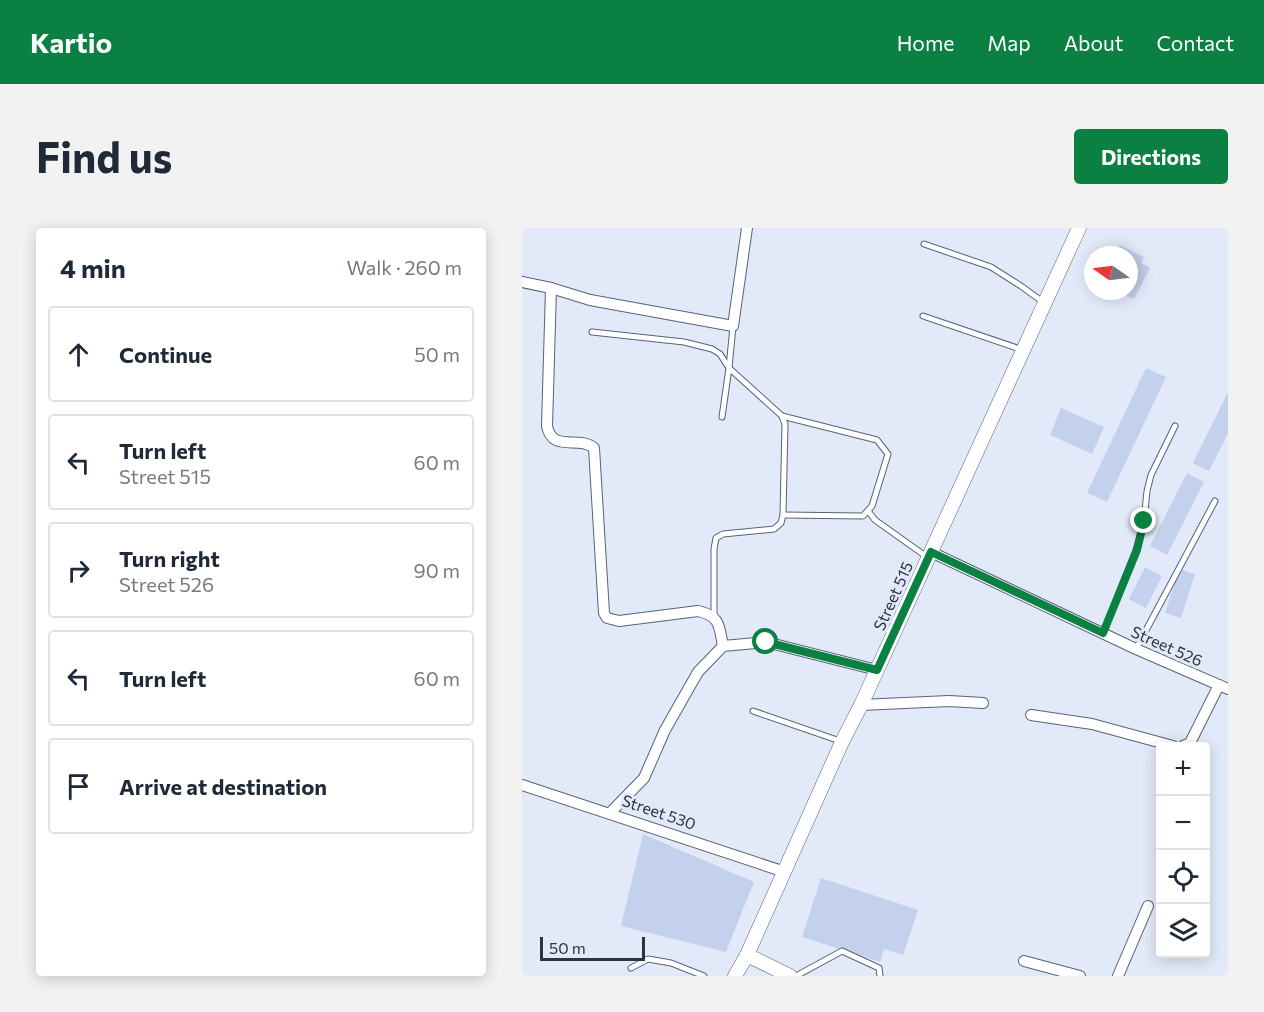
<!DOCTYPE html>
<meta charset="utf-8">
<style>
body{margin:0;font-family:Commissioner,sans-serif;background:#f2f2f3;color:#1f2937}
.controls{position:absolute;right:18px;bottom:18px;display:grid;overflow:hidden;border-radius:6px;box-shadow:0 3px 15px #0003}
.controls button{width:54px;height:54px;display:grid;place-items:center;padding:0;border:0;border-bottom:2px solid #e0e1e3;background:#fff;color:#1f2937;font:30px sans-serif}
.compass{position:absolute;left:562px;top:18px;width:54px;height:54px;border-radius:50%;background:#fff;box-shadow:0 3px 15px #0003;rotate:284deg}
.scale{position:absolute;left:18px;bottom:15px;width:105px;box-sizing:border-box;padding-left:6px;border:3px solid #2e333d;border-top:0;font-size:16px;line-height:21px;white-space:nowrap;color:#2e333d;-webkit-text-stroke:4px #e2eafa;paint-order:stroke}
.stop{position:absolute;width:18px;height:18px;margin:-14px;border:4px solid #0b8043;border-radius:50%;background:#fff}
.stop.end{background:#0b8043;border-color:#fff;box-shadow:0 2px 6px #0008}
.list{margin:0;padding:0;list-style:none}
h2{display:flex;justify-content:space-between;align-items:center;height:78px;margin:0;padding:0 24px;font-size:26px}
h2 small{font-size:20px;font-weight:400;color:#747a83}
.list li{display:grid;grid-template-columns:39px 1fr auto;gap:18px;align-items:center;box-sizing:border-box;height:96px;margin:0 12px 12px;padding:0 12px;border:2px solid #e0e1e3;border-radius:6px}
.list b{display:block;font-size:22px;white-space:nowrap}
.list p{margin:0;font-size:20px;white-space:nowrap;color:#747a83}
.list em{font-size:20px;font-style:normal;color:#747a83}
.icon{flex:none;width:33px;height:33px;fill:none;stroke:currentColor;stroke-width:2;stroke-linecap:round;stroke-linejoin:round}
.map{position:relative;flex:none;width:706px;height:748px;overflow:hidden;border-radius:6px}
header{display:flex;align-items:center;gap:36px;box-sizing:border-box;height:84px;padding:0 30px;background:#0b8043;color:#fff}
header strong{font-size:28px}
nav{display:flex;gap:33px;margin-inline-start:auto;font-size:21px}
.intro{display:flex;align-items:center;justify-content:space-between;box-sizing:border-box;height:144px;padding:0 36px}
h1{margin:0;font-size:42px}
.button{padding:15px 27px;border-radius:6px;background:#0b8043;color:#fff;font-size:21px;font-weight:700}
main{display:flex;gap:36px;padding:0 36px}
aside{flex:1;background:#fff;border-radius:6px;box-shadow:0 3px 15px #0003}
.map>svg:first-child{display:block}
</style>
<header>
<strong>Kartio</strong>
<nav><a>Home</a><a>Map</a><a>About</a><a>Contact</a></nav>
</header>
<div class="intro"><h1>Find us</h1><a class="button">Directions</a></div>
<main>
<aside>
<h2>4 min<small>Walk · 260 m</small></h2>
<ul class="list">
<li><svg class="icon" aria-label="ahead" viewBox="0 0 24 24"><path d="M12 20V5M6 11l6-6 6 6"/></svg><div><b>Continue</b></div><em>50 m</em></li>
<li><svg class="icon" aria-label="left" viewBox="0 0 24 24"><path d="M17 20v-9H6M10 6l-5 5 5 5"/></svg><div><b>Turn left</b><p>Street 515</p></div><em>60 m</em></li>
<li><svg class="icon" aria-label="right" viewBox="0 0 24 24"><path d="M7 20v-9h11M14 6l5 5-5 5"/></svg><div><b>Turn right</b><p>Street 526</p></div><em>90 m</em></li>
<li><svg class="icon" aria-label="left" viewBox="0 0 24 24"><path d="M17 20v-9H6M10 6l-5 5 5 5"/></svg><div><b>Turn left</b></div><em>60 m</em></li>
<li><svg class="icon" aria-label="arrive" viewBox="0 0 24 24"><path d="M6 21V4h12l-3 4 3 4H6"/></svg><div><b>Arrive at destination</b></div></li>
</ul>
</aside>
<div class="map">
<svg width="706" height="748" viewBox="0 0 706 748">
<rect width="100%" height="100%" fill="#e2eafa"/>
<g fill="#c4d1ec">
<polygon points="598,17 622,29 619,35 628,40 612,71 595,63 607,63 607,27 593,27"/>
<polygon points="624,140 644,149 585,274 565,265"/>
<polygon points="706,164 706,205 687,243 671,235"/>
<polygon points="539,180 582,199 570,226 528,207"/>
<polygon points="665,245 682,254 645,327 628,318"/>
<polygon points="623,339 640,348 624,380 607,371"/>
<polygon points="657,341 673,346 659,390 643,385"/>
<polygon points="121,606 232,654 204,724 99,698"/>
<polygon points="299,650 396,682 381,727 362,721 358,734 280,709"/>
</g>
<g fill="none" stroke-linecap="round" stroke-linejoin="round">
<defs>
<g id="service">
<polyline points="402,16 469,39 499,58 521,74"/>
<polyline points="401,88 501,122"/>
<polyline points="70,104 162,114 190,121 198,126 207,140 260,188 263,196 261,287 259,295 252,301 201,306 194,310 192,321 192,389"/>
<polyline points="260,188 355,212 366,226 350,278 341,288 261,287"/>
<polyline points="200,189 207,140 211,98"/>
<polyline points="347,284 353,292 405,329"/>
<polyline points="581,405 614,322 622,293 625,263 629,247 653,198"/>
<polyline points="614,421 693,273"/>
<polyline points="231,483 318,513"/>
<polyline points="109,740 126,731 149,735 182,748"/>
<polyline points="274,748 320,723 357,740 358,748"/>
</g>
<g id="minor">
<polyline points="0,54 29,60 68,72 211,98 225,0"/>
<path d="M 29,60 L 25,198 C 30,225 57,207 72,220 L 82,385 L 85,390 L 97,393 L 176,383 C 199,388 197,399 201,418"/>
<polyline points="409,324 614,421 706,461"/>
<polyline points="339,477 427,473 461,475"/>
<polyline points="509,487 570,496 651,518"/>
<polyline points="661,518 668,515 697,457"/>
<polyline points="0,557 263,644"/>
<polyline points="88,585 122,550 143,502 176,444 201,418 244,414 355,442"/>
<polyline points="502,733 558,748"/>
<polyline points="596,748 626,678"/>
</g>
<g id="tertiary">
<polyline points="225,727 268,748"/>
<polyline points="213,748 225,727 320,514 339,477 557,0"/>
</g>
</defs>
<use href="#service" stroke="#566279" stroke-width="7"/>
<use href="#minor" stroke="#566279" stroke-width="12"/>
<use href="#tertiary" stroke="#566279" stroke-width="15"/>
<use href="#service" stroke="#fff" stroke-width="5"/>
<use href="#minor" stroke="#fff" stroke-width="10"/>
<use href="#tertiary" stroke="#fff" stroke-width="14"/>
</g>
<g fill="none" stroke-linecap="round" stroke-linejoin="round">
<polyline stroke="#0b8043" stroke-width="8" points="244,414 355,442 409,324 581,405 615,322 622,293"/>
</g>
<g text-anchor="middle" stroke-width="6" stroke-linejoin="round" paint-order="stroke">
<g font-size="16" fill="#2e333d" stroke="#e2eafa">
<text transform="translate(371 368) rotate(-66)" y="6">Street 515</text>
<text transform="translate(645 418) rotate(24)" y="6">Street 526</text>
<text transform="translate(137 584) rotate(19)" y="6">Street 530</text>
</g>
</g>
</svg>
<div class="controls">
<button>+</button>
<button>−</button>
<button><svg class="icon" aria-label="locate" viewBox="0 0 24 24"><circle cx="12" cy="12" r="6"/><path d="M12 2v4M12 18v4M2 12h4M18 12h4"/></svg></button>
<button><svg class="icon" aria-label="layers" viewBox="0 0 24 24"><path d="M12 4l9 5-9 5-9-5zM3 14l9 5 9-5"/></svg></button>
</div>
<svg class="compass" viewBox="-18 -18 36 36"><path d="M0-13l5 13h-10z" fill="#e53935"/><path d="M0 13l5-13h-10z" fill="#747a83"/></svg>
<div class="scale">50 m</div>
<div class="stop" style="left:244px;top:414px"></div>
<div class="stop end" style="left:622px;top:293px"></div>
</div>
</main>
